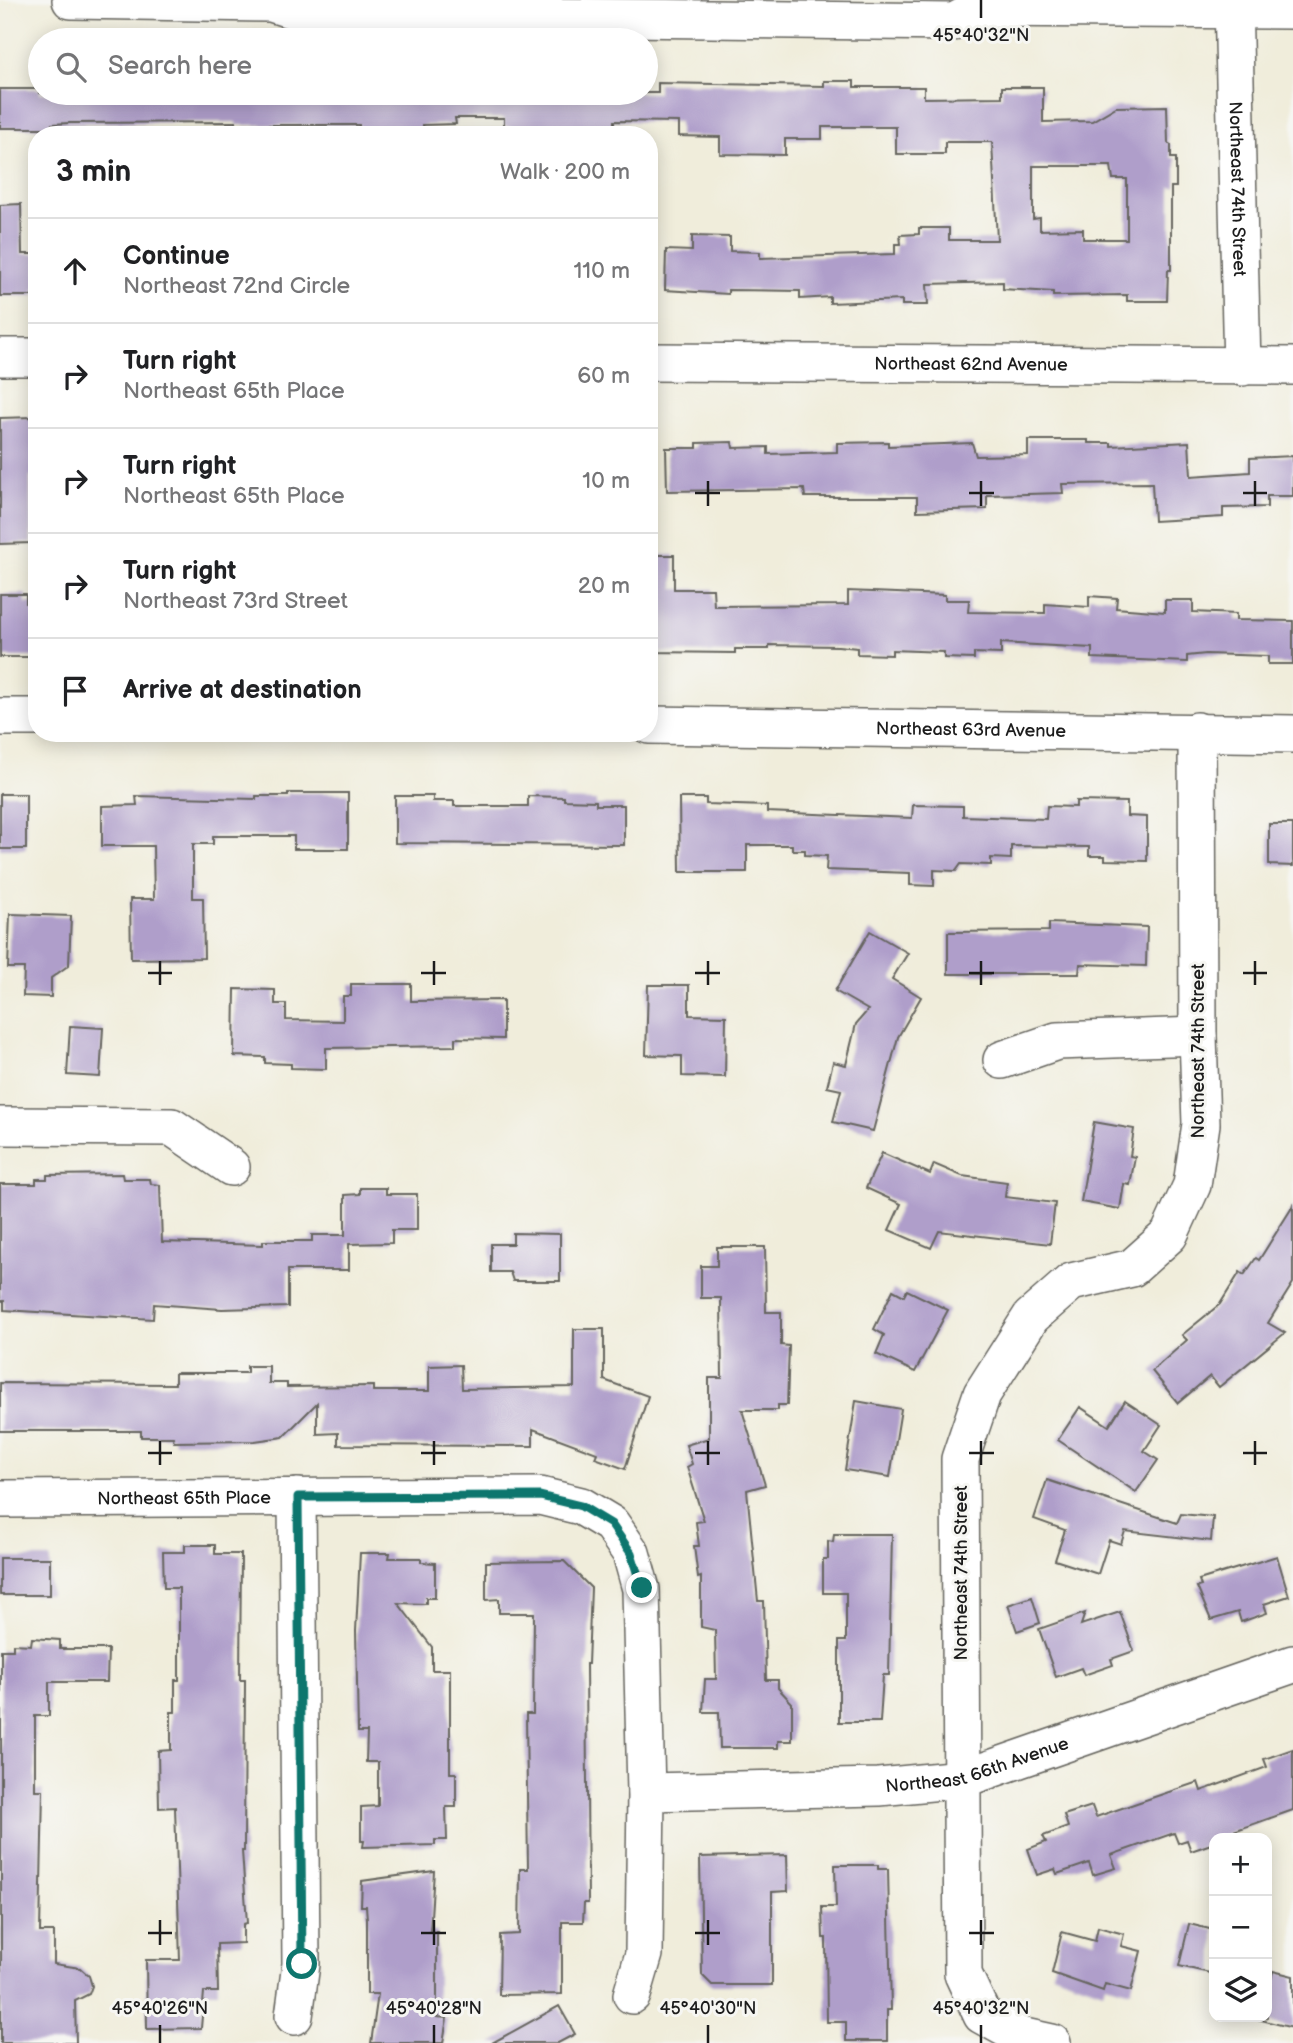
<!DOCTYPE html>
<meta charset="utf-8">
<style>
body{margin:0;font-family:"Balsamiq Sans",sans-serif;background:#f2f2f2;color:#202124}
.controls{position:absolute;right:21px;bottom:21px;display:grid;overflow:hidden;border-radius:14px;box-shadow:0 4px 18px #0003}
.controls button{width:63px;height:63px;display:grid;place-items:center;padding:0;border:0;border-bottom:2px solid #e0e0e0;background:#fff;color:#202124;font:35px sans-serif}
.stop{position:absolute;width:21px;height:21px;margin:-16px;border:5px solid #0f766e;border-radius:50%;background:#fff}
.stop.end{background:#0f766e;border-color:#fff;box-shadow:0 2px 7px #0008}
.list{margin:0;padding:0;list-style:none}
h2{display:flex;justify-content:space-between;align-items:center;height:91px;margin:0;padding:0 28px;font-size:30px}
h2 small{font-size:23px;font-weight:400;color:#757577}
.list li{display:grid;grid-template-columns:46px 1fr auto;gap:21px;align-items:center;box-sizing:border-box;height:105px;padding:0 28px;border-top:2px solid #e0e0e0}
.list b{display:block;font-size:26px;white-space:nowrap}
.list p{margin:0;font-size:23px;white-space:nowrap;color:#757577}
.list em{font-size:23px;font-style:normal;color:#757577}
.icon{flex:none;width:38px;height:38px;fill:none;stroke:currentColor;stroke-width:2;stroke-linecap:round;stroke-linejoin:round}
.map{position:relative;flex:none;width:1293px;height:2043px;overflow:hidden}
.search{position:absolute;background:#fff;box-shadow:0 4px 18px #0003;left:28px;top:28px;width:630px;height:77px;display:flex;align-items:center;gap:18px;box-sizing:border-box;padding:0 24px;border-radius:38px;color:#757577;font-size:26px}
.panel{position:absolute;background:#fff;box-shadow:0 4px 18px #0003;left:28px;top:126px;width:630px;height:616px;border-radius:28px}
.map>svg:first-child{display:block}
</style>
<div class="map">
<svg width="1293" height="2043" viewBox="0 0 1293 2043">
<rect width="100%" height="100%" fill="#f6f6f2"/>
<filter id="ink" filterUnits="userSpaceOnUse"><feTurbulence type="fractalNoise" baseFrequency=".0143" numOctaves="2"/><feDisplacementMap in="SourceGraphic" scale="14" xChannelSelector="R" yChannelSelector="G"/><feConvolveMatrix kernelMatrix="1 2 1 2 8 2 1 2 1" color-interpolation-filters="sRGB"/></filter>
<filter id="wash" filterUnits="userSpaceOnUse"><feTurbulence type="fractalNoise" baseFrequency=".00686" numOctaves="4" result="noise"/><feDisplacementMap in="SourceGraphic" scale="28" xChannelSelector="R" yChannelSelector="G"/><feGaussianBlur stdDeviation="1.57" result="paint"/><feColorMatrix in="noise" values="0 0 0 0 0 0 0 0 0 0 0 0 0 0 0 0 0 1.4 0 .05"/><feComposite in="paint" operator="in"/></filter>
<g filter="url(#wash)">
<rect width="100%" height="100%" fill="#f0eddb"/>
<g id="blocks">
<g fill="#af9eca" fill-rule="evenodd">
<path d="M 824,81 L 854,81 L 854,87 L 924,87 L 924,98 L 1002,97 L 1002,87 L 1043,87 L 1043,122 L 1092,121 L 1116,107 L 1167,106 L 1168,143 L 1171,145 L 1171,158 L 1176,158 L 1176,187 L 1171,187 L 1171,270 L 1168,270 L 1167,301 L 1127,301 L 1127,295 L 1053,296 L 1053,292 L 1003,289 L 1003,282 L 927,284 L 928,305 L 902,305 L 902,300 L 830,303 L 830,297 L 800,299 L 800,291 L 728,290 L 728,294 L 665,290 L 666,250 L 692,251 L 692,236 L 730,237 L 730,251 L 760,252 L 760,258 L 895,254 L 895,244 L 901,244 L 900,235 L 919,234 L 919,228 L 949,228 L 949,240 L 997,240 L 992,142 L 945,142 L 945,154 L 896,154 L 896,127 L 822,127 L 822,139 L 785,139 L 785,155 L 720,154 L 720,137 L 679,136 L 679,122 L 614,121 L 614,130 L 582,129 L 582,135 L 550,135 L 550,129 L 504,126 L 504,118 L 455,118 L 456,124 L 423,125 L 423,135 L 359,135 L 359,125 L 236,125 L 236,122 L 70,123 L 52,124 L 51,128 L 0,128 L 0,89 L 40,89 L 40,93 L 658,93 L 658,83 L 824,86 ZM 1033,166 L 1111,166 L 1113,179 L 1127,179 L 1127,239 L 1083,239 L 1083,229 L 1040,230 L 1040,218 L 1033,219 Z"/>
<polygon points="21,204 22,254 37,254 37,289 34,289 34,296 0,296 0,205"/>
<polygon points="34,417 37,476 30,476 31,543 0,544 0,418"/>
<polygon points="1028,440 1088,440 1088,443 1111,443 1111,446 1189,442 1191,476 1250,472 1250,458 1293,456 1293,496 1267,496 1267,507 1223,508 1223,517 1154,521 1152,483 1062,484 1063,493 987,495 987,509 917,511 917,497 805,497 804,489 667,491 666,448 697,448 697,443 732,442 733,448 768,447 768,454 837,452 837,443 888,442 888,446 972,443 976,456 1028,455"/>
<polygon points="649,555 674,555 674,589 713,589 714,606 848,605 848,591 945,595 945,600 969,600 968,612 1045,613 1045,604 1089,607 1089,596 1117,598 1116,608 1165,612 1165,600 1193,600 1193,612 1236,614 1236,620 1293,621 1293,664 1268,664 1268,656 1206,654 1187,656 1187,662 1092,658 1092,648 1001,643 1001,654 974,653 974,659 944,658 944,652 892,650 892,655 857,654 857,648 838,646 769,645 769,649 735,649 735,653 649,652"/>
<polygon points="0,594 26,594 26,603 36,603 37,657 0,657"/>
<polygon points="288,793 348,793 348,849 294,849 294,836 213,836 213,844 193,844 193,898 203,898 204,958 131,959 130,899 154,899 153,846 102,846 102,806 137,805 136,796 256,799 256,796 288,796"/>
<rect x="0" y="794" width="26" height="55"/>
<polygon points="395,796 433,796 433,801 454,801 454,806 528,806 528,796 564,797 564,800 596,801 596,805 624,805 624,845 395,843"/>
<polygon points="679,798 706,798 706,804 767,806 767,812 912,818 913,805 963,806 963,816 1046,819 1047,806 1076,807 1076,801 1127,802 1127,816 1147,817 1147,861 1105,860 1105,856 1089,856 1089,847 1011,846 1011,859 991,858 991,865 961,864 956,871 934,870 934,886 910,885 910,873 826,870 827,856 805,855 805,850 792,850 792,845 747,845 747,872 680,872"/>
<polygon points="1269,824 1293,824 1293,866 1269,865"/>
<polygon points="10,914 71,916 69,965 51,978 51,997 23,996 24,968 8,968"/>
<polygon points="1049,923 1147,927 1146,966 1080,964 1079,974 948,974 948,932 1049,931"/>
<polygon points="870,931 908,953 892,979 921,997 898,1037 873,1131 833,1122 841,1090 827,1087 833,1062 846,1065 856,1024 868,1010 835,991"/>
<polygon points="351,984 411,984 411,1001 503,1000 503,1039 455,1038 455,1046 326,1048 326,1069 291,1068 291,1064 265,1063 265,1057 234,1056 235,989 275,990 275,1004 286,1004 286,1020 343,1021 343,996 351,996"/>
<polygon points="648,985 689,985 689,1015 726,1016 725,1077 682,1076 682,1056 646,1055"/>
<polygon points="70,1026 103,1028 100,1077 67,1075"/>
<polygon points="1094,1122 1134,1129 1130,1156 1135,1157 1130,1185 1124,1184 1120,1209 1081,1202"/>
<polygon points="882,1153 930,1174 934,1164 962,1176 1007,1182 1005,1197 1055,1203 1050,1244 939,1231 931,1248 889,1230 901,1204 866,1188"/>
<polygon points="122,1174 123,1179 150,1179 151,1184 160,1185 162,1242 263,1245 263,1241 312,1241 312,1235 345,1235 345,1195 360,1194 360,1188 386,1188 386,1194 417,1194 417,1230 392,1230 392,1243 349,1244 349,1270 288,1270 288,1307 222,1309 154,1304 153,1319 4,1310 4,1301 0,1301 0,1184 36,1184 36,1179 47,1179 47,1175"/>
<polygon points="1293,1206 1293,1283 1268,1323 1285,1333 1219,1387 1210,1376 1178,1403 1152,1371 1187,1340 1182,1335 1220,1304 1240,1272 1244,1275 1256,1258 1259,1260"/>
<polygon points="513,1233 560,1234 560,1281 513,1281 510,1272 491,1272 491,1244 513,1244"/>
<polygon points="717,1247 765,1247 766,1312 781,1312 781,1345 789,1346 787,1405 778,1405 778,1410 742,1410 765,1485 747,1490 758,1601 764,1601 766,1680 778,1680 778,1688 792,1703 792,1741 778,1741 778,1748 720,1748 719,1712 703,1712 705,1679 716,1679 715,1630 701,1627 701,1577 698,1578 694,1546 699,1546 696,1522 704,1521 687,1467 692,1464 686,1445 709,1438 709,1378 722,1378 721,1298 701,1298 701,1266 717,1266"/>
<polygon points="893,1290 904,1296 907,1290 948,1310 915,1372 876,1354 884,1335 874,1329"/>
<polygon points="574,1329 604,1329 604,1380 648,1396 625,1469 595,1458 597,1453 533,1429 533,1446 338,1445 338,1433 317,1434 317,1403 283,1437 255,1441 174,1442 173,1437 141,1437 141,1431 0,1431 0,1383 175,1384 175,1373 247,1373 247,1366 269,1366 269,1383 287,1383 287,1387 373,1386 373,1391 429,1391 429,1366 461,1365 462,1389 574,1387"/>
<polygon points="856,1401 901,1409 890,1477 845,1470"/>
<polygon points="1125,1401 1161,1425 1144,1451 1158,1460 1136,1492 1058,1440 1080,1407 1109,1426"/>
<polygon points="1047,1480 1177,1523 1181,1514 1213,1517 1211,1541 1125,1531 1121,1544 1109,1540 1098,1574 1055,1560 1065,1530 1034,1519"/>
<polygon points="834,1534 892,1534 889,1675 883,1675 880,1722 839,1722 839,1641 846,1641 846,1593 823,1593 823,1559 828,1559 828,1541 833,1542"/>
<polygon points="185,1545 215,1545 215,1554 241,1554 240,1680 245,1680 244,1851 242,1851 247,1923 243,1924 243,1943 217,1944 218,1992 204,1992 201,2028 147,2029 146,1960 180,1960 175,1807 159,1808 158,1751 171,1750 171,1712 175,1712 175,1680 179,1680 179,1588 164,1588 163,1552 185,1552"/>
<polygon points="360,1553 390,1553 389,1558 421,1558 421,1562 435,1563 435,1598 426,1598 426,1604 398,1603 432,1647 432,1670 450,1670 450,1773 456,1773 456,1807 446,1807 447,1840 435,1840 435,1845 363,1847 364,1841 361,1841 361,1807 378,1806 378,1762 366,1762 367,1732 358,1732 356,1631"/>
<polygon points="1277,1556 1289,1596 1264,1604 1267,1613 1241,1622 1238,1612 1211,1620 1197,1587 1201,1586 1199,1580"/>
<rect x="0" y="1558" width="50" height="37"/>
<polygon points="564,1561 591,1588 588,1664 586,1664 588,1903 584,1903 583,1922 562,1922 562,1994 499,1995 500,1935 519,1934 520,1869 528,1869 526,1714 533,1714 534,1613 499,1613 499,1599 486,1600 486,1562"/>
<polygon points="1032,1597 1040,1623 1017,1631 1008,1605"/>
<polygon points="1120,1612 1134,1651 1111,1659 1113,1665 1084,1675 1081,1668 1056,1677 1039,1629 1085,1613 1081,1625"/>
<polygon points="32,1638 60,1640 60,1649 108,1649 107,1682 49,1682 49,1716 35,1716 35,1790 43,1790 40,1932 54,1932 54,1964 80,1968 89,1976 92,1986 89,1994 75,2001 76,2043 1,2043 1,1650 13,1650 13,1644 31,1645"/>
<polygon points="1293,1749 1293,1810 1214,1838 1214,1843 1191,1851 1187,1840 1178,1843 1174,1833 1111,1855 1116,1868 1093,1875 1089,1863 1057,1874 1055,1869 1037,1875 1028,1849 1046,1842 1043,1836 1068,1827 1064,1815 1092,1806 1096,1817 1198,1782 1201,1791 1267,1767 1264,1759"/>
<polygon points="787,1855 788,1891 772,1892 772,1985 712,1985 702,1975 700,1857"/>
<polygon points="835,1865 878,1865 878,1869 888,1869 891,2010 887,2010 887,2041 846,2041 846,2022 827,2022 826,1938 823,1938 822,1907 836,1907"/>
<polygon points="434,1871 430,1932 437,1932 437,2017 447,2018 443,2043 371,2043 378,1994 367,1994 367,1919 366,1906 361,1906 362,1881"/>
<polygon points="1189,1924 1214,1930 1214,1974 1179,1966"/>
<polygon points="1098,1927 1124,1934 1121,1946 1141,1951 1131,1991 1105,1984 1103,1991 1052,1973 1062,1932 1095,1941"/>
<polygon points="1273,1971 1293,1976 1293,2028 1261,2020 1267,2017 1267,1996"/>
<polygon points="559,2006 575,2034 558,2043 492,2043"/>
</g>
</g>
</g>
<g filter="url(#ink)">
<use href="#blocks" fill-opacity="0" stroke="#66655f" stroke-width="2"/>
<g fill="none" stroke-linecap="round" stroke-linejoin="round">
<defs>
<g id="minor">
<polyline points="71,0 271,3 305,14 954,22 980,8 1293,10"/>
<path id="s1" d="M 1233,0 L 1242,367"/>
<polyline points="0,357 37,357"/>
<path id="s2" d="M 649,362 L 1293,366"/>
<polyline points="0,717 37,717"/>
<path id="s3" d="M 649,725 L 1293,734"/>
<polyline points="1002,1060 1057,1041 1198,1036"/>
<polyline points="0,1126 172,1127 231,1167"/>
<path id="s4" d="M 0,1499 L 540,1496 L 581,1506 L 611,1524 L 631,1553 L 641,1589 L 646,1792 L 644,1954 L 632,1995"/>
<path id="s5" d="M 646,1792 L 879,1787 L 962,1779 L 1293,1664"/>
<polyline points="294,2016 301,1964 297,1497"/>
<polyline points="1052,2043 1020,2036 982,2015 963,1974 960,1459 982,1394 1031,1317 1071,1282 1132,1268 1169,1235 1192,1185 1201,1124 1198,1036 1197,731"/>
</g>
</defs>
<use href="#minor" stroke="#66655f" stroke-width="40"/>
<use href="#minor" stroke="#fff" stroke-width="37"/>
</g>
</g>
<g fill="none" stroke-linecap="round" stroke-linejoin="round" filter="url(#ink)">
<polyline stroke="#0f766e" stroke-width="9" points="302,1964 298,1497 540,1496 581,1506 611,1524 631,1553 642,1588"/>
</g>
<path fill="none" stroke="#1c1c1c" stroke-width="2.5" d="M 981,0 L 981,18M 708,481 L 708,506M 981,481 L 981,506M 1255,481 L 1255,506M 695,493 L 720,493M 969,493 L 994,493M 1243,493 L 1267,493M 160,961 L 160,985M 434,961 L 434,985M 708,961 L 708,985M 981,961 L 981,985M 1255,961 L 1255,985M 148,973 L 172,973M 421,973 L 446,973M 695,973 L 720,973M 969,973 L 994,973M 1243,973 L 1267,973M 160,1441 L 160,1465M 434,1441 L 434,1465M 708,1441 L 708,1465M 981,1441 L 981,1465M 1255,1441 L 1255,1465M 148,1453 L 172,1453M 421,1453 L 446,1453M 695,1453 L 720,1453M 969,1453 L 994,1453M 1243,1453 L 1267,1453M 160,1920 L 160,1945M 434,1920 L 434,1945M 708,1920 L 708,1945M 981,1920 L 981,1945M 148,1933 L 172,1933M 421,1933 L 446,1933M 695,1933 L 720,1933M 969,1933 L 994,1933M 160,2025 L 160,2043M 434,2025 L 434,2043M 708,2025 L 708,2043M 981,2025 L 981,2043"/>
<g text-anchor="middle" stroke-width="6" stroke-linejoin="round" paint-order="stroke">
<g font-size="18" fill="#1c1c1c" stroke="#f6f6f2">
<text dy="6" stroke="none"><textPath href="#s1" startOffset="189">Northeast 74th Street</textPath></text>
<text dy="6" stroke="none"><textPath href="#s2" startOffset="322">Northeast 62nd Avenue</textPath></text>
<text dy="6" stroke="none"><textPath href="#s3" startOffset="322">Northeast 63rd Avenue</textPath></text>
<text transform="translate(1198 1051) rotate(-90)" y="6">Northeast 74th Street</text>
<text dy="6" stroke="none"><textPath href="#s4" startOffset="184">Northeast 65th Place</textPath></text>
<text transform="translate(961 1573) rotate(-90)" y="6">Northeast 74th Street</text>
<text dy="6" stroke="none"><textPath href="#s5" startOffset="334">Northeast 66th Avenue</textPath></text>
</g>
</g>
<g font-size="18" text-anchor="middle" fill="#1c1c1c" stroke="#f6f6f2" stroke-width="6" stroke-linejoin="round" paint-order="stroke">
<text x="981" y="41">45°40'32"N</text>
<text x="160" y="2014">45°40'26"N</text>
<text x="434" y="2014">45°40'28"N</text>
<text x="708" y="2014">45°40'30"N</text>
<text x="981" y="2014">45°40'32"N</text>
</g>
</svg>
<div class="controls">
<button>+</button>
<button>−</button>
<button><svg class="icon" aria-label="layers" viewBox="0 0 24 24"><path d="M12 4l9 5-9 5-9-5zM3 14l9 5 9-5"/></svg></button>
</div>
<div class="stop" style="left:302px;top:1964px"></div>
<div class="stop end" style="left:642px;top:1588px"></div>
<div class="search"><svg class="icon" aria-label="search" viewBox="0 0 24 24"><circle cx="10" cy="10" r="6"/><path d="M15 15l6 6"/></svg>Search here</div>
<section class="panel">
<h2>3 min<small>Walk · 200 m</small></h2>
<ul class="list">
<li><svg class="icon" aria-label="ahead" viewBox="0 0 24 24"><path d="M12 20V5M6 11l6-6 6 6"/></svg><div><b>Continue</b><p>Northeast 72nd Circle</p></div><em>110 m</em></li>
<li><svg class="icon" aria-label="right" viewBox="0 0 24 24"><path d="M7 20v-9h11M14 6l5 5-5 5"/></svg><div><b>Turn right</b><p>Northeast 65th Place</p></div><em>60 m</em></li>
<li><svg class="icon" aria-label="right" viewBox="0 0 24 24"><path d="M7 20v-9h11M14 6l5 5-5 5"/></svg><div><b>Turn right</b><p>Northeast 65th Place</p></div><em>10 m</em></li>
<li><svg class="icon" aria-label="right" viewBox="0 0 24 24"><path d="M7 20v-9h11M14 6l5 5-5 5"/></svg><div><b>Turn right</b><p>Northeast 73rd Street</p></div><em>20 m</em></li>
<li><svg class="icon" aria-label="arrive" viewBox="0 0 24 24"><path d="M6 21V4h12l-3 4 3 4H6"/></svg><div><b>Arrive at destination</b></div></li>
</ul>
</section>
</div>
